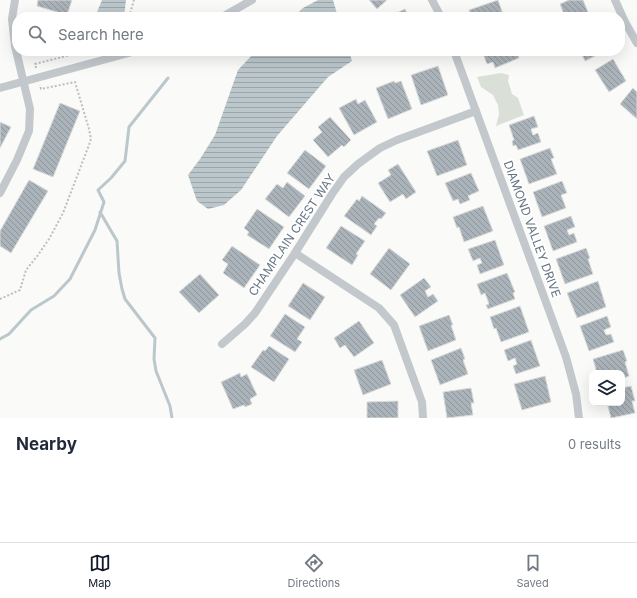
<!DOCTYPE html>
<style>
body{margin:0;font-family:Inter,sans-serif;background:#f2f2f3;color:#1f2937}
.controls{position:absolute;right:12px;bottom:12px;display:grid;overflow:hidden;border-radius:8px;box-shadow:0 4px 16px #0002}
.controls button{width:36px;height:36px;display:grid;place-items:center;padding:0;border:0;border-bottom:1px solid #e0e1e3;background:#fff;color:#1f2937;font:20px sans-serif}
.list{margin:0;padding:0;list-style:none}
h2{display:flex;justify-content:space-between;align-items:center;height:52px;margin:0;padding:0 16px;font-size:17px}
h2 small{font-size:13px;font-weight:400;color:#747a83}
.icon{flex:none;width:22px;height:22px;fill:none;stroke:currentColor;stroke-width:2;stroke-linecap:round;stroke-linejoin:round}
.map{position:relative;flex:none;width:637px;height:418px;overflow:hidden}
.search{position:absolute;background:#fff;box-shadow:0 4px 16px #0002;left:12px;right:12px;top:12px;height:44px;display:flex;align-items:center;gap:10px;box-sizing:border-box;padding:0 14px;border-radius:16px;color:#747a83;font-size:15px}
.sheet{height:124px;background:#fff}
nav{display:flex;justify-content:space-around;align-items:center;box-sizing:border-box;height:56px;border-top:1px solid #e0e1e3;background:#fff;font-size:11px;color:#747a83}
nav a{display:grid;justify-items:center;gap:2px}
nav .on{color:#111827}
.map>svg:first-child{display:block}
</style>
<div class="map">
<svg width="637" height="418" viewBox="0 0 637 418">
<defs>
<pattern id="water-rules" width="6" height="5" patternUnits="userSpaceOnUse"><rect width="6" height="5" fill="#bbc7cb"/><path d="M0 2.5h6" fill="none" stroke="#9ca6aa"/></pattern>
<pattern id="building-back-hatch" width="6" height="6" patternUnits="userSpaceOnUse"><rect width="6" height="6" fill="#aab3b9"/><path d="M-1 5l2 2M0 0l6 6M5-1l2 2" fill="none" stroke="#8e969c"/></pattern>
</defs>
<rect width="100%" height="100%" fill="#fafaf8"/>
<polygon fill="#dadfd7" points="501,73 509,75 508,81 512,94 518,98 524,115 496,126 499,114 498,105 493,95 481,87 477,77"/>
<g fill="url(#water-rules)">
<polygon points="102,0 126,0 124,17 95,17"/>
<polygon points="318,0 333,0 338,17 293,17 303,8"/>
<polygon points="256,51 349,51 352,61 328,77 277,136 241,190 224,205 208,209 197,201 188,175 200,159 215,135 238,70"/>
</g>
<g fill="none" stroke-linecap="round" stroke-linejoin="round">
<g stroke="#bbc7cb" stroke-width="3">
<polyline points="100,212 117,241 119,273 122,289 125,299 155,338 154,359 156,371 170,406 172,418"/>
<polyline points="0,339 9,334 31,310 54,296 70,279 95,230 104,202 98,190 111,178 125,161 129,127 168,78"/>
</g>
</g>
<g fill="url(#building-back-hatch)" stroke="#dcdcda">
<polygon points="38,0 72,0 67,15 37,6"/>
<polygon points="369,0 387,0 377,9"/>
<polygon points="498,0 504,17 471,17 469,10"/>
<polygon points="569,0 583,0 590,17 565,17 560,4"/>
<polygon points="405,9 409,17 388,17"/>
<polygon points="482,51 517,51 519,58 495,68 493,62 487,64"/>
<polygon points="580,51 605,51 585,61"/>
<polygon points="613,59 626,81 609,92 595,70"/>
<polygon points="438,66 448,95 421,105 411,75"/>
<polygon points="394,81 395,83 401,81 412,109 388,119 376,88"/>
<polygon points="633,88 637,92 637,119 620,104"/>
<polygon points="356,99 358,104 365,100 377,122 354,135 339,108"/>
<polygon points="60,103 80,111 53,177 33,169"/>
<polygon points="534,116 538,127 531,129 533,135 538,133 541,142 518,150 516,145 513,146 512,141 514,140 509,125"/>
<polygon points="330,117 351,140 344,147 342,145 328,157 313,140 322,132 318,127"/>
<polygon points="0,122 11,127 0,148"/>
<polygon points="458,140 467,165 437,176 427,151"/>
<polygon points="550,148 554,158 551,159 557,174 529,184 520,159"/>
<polygon points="305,150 326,166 309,189 287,173"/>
<polygon points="398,164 416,192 406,199 403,194 390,202 378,183 391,175 388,170"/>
<polygon points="471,173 479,191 468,196 470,200 460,204 458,199 453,201 445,183"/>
<polygon points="29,180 48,191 11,253 0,246 0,231"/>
<polygon points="562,181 567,193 561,195 566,208 542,217 533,192"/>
<polygon points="287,182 305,196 289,217 265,199 277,184 283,188"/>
<polygon points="362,196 386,213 381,219 379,218 374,224 377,226 371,235 344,216 357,199 359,201"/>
<polygon points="483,206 493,231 464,242 459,227 457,228 453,217"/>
<polygon points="257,209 284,227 269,249 247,235 249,232 244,228"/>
<polygon points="571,216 575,227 567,230 569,235 574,233 577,242 553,251 544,226"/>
<polygon points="341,226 365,241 356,254 358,255 352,265 326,248"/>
<polygon points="495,240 504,265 480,274 477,265 482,263 480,258 473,261 468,249"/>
<polygon points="232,246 260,265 244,288 223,273 228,264 222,260"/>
<polygon points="389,248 410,264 391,290 370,274"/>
<polygon points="586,248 590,258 588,259 593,274 565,284 556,259"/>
<polygon points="507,273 515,292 513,293 515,299 488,309 486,305 489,304 485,293 481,295 477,284"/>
<polygon points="200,274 219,295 199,313 179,292"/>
<polygon points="424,278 431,287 425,291 428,297 433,294 438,301 415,317 400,295"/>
<polygon points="598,281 606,307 577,318 567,293"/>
<polygon points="303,283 325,297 310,320 288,306"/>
<polygon points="520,306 529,332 501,342 496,328 494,329 490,317"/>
<polygon points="285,314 305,327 297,339 302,342 295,352 270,336"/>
<polygon points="449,315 453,325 451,325 456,340 428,351 419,326"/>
<polygon points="607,316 611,327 604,330 606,335 611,334 614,342 589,351 580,326"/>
<polygon points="359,321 374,343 354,357 345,345 340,348 334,338"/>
<polygon points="531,340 540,366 516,374 513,366 517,364 515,358 508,361 504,350"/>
<polygon points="269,346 289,359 274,382 251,367 263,350 265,351"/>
<polygon points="461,348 465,359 463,360 468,374 440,385 431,360"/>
<polygon points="623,350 627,361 625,362 629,376 622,379 622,373 597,373 593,359"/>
<polygon points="382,360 391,384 363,395 354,370"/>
<polygon points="240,373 241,377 247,374 257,395 250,399 252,404 245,407 244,405 233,409 221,382"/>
<polygon points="545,376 551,402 522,410 514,384"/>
<polygon points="631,386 635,401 632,401 635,413 611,418 607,403 622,403 622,388"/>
<polygon points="471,388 474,403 471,403 473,415 447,418 443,392"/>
<polygon points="398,401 398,418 367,418 367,402"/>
</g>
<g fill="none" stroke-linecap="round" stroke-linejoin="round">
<g stroke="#bbbfc2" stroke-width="2" stroke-dasharray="2 2" stroke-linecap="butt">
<polyline points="129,17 134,0"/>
<polyline points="36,68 35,64 86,51"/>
<polyline points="0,299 20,290 26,270 38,255 49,239 63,213 89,145 91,139 89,129 75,82 41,89 40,85"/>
</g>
<g stroke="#c3c8cc" stroke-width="8">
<polyline points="432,0 441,17"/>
<polyline points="615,0 625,22 637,43"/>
<polyline points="222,17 252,0"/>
<polyline points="454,51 566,357 576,394 579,418"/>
<polyline points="0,88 136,51"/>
<polyline points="0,193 17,160 29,131 30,109 15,46 12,19 15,0"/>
<polyline points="295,253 379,308 394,325 422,402 423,418"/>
<polyline points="222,344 245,324 255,313 295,253 332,194 344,177 358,164 380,148 397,140 476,111"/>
</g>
</g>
<g text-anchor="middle" stroke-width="4" stroke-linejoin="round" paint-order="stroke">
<g font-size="12" fill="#657683" stroke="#fff">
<text transform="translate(532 229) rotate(70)" y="4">DIAMOND VALLEY DRIVE</text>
<text transform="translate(292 235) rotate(-56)" y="4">CHAMPLAIN CREST WAY</text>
</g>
</g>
</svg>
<div class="controls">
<button><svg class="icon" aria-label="layers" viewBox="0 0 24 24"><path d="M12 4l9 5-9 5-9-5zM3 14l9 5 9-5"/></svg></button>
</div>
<div class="search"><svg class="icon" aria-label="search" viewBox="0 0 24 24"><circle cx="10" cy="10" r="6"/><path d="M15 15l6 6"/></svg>Search here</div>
</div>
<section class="sheet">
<h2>Nearby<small>0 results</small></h2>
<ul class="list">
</ul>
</section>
<nav>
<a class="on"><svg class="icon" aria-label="map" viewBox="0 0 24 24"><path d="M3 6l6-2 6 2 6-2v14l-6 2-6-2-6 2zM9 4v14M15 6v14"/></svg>Map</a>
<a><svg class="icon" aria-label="directions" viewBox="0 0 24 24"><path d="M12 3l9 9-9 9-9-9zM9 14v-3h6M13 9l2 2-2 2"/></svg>Directions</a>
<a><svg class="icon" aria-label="saved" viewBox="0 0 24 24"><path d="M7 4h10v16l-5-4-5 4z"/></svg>Saved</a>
</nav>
